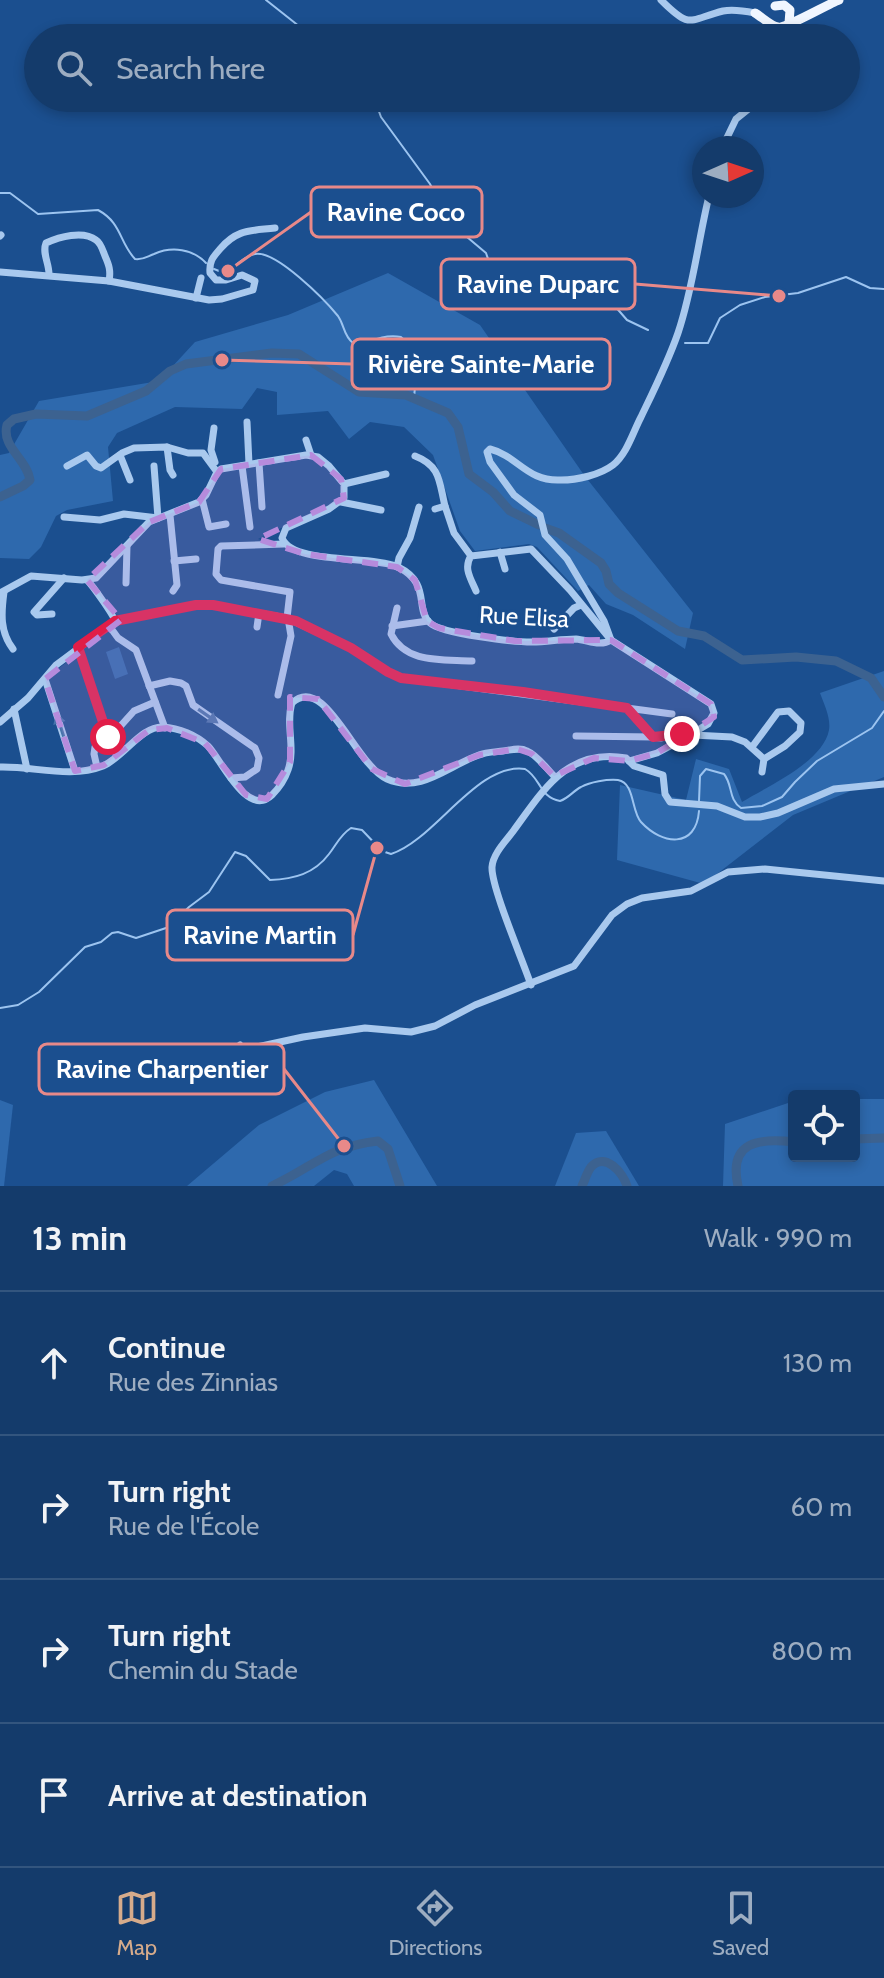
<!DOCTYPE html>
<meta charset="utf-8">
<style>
body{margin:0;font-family:Cabin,sans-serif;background:#1d4271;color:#f1f3f6}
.controls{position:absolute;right:24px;bottom:24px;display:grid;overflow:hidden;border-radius:8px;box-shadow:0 4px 12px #0003}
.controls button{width:72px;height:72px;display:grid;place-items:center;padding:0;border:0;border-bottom:2px solid #33557e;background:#143b6b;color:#f1f3f6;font:40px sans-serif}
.compass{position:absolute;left:692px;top:136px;width:72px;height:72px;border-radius:50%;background:#143b6b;box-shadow:0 4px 12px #0003;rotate:87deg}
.stop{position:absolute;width:24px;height:24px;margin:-18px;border:6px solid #e11d48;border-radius:50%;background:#fff}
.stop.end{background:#e11d48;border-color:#fff;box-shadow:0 2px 8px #0008}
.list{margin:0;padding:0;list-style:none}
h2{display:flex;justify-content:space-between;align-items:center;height:104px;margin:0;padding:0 32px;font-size:34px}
h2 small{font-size:26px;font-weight:400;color:#9dadc1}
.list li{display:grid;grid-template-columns:52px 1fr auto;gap:24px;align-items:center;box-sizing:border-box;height:144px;padding:0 32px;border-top:2px solid #33557e}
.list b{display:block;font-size:30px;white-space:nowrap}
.list p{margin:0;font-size:26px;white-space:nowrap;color:#9dadc1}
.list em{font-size:26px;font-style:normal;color:#9dadc1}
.icon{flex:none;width:44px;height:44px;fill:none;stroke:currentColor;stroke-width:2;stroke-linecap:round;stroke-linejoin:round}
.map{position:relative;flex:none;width:884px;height:1186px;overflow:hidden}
.search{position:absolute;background:#143b6b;box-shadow:0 4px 12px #0003;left:24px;right:24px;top:24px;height:88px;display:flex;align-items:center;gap:20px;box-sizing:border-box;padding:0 28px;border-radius:44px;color:#9dadc1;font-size:30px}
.sheet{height:680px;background:#143b6b}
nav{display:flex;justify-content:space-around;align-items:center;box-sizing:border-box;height:112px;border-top:2px solid #33557e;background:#143b6b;font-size:22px;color:#9dadc1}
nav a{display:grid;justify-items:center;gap:4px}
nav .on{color:#d6ab8b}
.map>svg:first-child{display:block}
</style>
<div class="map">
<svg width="884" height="1186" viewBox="0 0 884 1186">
<rect width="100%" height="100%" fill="#1b4f8f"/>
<g fill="#2e69ad">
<polygon points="388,273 480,325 584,475 693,613 685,649 633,615 606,604 589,585 578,591 537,547 529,544 475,551 460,531 433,455 404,427 370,422 349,439 328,411 277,415 277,392 257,388 242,409 175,407 117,433 108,447 113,501 67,510 56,516 41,547 29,559 0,558 0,455 9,453 39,401 159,381 195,342 288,315"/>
<polygon points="119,647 128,674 115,679 106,652"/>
<path d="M 884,671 L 884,777 L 793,815 L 704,884 L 617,860 L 620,785 L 686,800 L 696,759 L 729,769 L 742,802 C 768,786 823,762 829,730 C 831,718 824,704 820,693 Z"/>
<polygon points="374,1080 437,1186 354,1186 347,1174 334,1170 314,1186 187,1186 259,1125 325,1092"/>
<polygon points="854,1099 884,1099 884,1186 723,1186 725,1124 794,1101 794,1156 854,1156"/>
<polygon points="0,1100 13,1105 4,1186 0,1186"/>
<polygon points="606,1131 639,1186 555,1186 576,1133"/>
</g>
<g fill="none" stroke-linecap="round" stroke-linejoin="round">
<g stroke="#9cc4f0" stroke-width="2">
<polyline points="266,0 314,38"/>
<polyline points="374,98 381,117 430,184 448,221 486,253 495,279 502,289 514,296 542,297 559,293 574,286 592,286 600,289 627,320 648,330"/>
<path d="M 0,193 L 10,193 L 38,214 L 98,210 C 122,223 119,242 135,259 C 144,260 146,257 154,254 C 172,246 193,249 206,263"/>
<path d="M 214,269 L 224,273 C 235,268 243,256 255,254 C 276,250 325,300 338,316 C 345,326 343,335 353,343 C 371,344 383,333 401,337 C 420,351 416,376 414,398"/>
<polyline points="685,343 708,343 720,318 740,305 765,297 798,293 846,277 870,288 884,289"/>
<path d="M 699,801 L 700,776 L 706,769 L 724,774 C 733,785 728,799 741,808 L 762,806 L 782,797 L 795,782 L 817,761 L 872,728 L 884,711"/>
<path d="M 0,1008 L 18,1005 L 39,992 L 85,947 L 101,942 L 112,933 L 118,932 L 136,938 L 169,927 L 189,907 L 209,892 L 235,852 L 246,856 L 270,880 C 294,879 314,874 329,854 C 337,844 340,835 351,828 L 362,830 L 382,851 L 391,854 C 435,840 477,762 525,769 C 541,778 539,797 560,801 C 569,798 573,791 581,787 C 590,782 607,779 618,780 C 635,783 631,811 641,822 C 662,845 696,849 699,811"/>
</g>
<g stroke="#3c6290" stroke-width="9">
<path d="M 0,497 L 23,486 L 30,480 C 27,459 1,447 7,425 L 14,419 L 36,414 L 87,416 L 146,391 L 170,371 L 186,364 L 272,353 L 299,354 L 359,392 L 406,395 L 448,413 L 458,427 L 469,474 L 493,492 L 510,511 L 539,525"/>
<polyline points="545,528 559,533 601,563 606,571 609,584 618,593 678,631 704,636 742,660 796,657 836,661 871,678 884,697"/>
<polyline points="854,1139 884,1138"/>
<path d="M 272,1186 C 315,1166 327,1147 378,1141 L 388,1149 L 400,1186"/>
<path d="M 582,1186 C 585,1180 587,1172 591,1167 C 605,1151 623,1173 627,1186"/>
<path d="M 738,1186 C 728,1141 759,1138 794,1142"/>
</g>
<g stroke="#a9c9ee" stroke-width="7">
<path d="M 661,0 C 691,30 688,20 723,11 C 733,9 745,11 755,13"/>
<polyline points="775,26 780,38"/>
<polyline points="787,38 787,25"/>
<polyline points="722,148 736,119 762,98"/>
<polyline points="0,236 1,235"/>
<path d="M 0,272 L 109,281 L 209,300 L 222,299 L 253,290 L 255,281 L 242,275 L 226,280 L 216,280 L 210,273 C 209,261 213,257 220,249 C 237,229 250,231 275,228"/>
<path d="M 49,274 C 49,263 42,253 46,243 C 59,237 83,230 96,240 C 101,243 103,251 105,256 C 109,265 111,271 109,281"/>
<polyline points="196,298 201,278"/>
<polyline points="247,422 249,464"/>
<polyline points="214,428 211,450 215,462"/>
<polyline points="306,440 311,455"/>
<polyline points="167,447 170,470 173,475"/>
<polyline points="120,455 130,480"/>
<path d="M 415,456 C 441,466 439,482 445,506 L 435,509"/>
<polyline points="259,463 262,507"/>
<polyline points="67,466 87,455 96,466 101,468 122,453 134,448 167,447 188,453 203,453 217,472"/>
<polyline points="242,466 250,527"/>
<polyline points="344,484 386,474"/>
<polyline points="202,499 209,527 226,524"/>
<polyline points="341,502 381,510"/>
<polyline points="445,506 454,533 471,556"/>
<polyline points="170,515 177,585 173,591"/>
<polyline points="64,517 100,520 124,514 158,518 154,466"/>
<polyline points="284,544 221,546 218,549 216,574 221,580 290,592 287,618"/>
<polyline points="500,552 505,569"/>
<polyline points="174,561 196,559"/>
<polyline points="397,567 399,558 410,538 419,507"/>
<polyline points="126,583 127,546"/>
<path d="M 476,591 C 471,579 463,568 471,556 L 531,549 L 570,590 L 611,640 L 711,704 L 714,713 L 708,724 L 676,743 L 657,753 L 629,761"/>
<path d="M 4,592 C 1,614 0,632 13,649"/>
<path d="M 0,593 L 31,576 L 82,580 L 96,578 L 149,522 L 199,502 L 206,495 L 217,472 L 221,469 L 306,455 L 318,457 L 329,466 L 344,484 L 344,498 L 329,509 L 286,528 L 282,538 C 293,565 372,555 398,567 C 432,584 414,608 430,623 C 442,634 514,642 532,642 C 547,642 561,639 576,639 C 588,640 600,647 611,640"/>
<path d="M 397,608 L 391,634 C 406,664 443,659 472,661"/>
<polyline points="52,614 37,615 34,612 64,578"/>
<polyline points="115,621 205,604 287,618 351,648 388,672 401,678 672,714"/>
<polyline points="392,626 428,621"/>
<polyline points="110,627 118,638 136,650 165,728"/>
<polyline points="257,627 259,613"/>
<polyline points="554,629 574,608 581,605"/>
<path d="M 611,640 L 604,621 L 567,559 L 545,535 L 540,515 L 514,495 L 490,462 L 487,452 L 490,449 C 518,456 527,482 561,480 C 577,480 600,475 613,465 C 627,454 633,432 641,417 C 654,390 668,362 678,333 C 693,289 698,241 709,196"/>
<polyline points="78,647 108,737"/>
<polyline points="45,679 75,771"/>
<polyline points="149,686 170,681 181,683 186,686 193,705 255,748 259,758 257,769 245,777 231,778"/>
<polyline points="278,695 291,636 288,618"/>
<polyline points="627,708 653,737 661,738 680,733 695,742"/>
<polyline points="14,709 27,769"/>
<path d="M 0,722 L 28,698 L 56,665 L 115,621 C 114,616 93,586 87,580"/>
<polyline points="693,735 732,737 745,742 764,759 785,746 800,732 801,723 789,711 778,712 752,747"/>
<polyline points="576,736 653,737"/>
<path d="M 0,767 C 34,766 70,779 103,766 C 124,757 141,726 163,727 C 179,728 196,735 208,746 C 221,759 247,819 272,795 C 279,788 285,779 288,770 C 296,748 285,724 292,703 C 325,672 355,765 387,779 C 421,794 449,765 479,755 C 486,752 495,752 503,751 C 511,750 520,747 527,751 C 537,755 546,768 554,776"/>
<polyline points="97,767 94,754 95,747 116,731 134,711 155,702"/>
<polyline points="762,772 764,759"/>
<path d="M 531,985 C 523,961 491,887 492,867 C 493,853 507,840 514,830 C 544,789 568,748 626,758 L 634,766 L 663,775 L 665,794 L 670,802 L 717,806 L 745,817 L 760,817 L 778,813 L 834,789 L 884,784"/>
<polyline points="240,1045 243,1050 303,1037 365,1028 411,1032 435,1026 475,1005 574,966 612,915 627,904 642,898 691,891 728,872 765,869 884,881"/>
</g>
<g stroke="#f0f6ff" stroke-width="9">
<polyline points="775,6 784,5 790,10 789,23"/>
<path d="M 755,13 C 762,17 771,26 778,27 C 785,29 828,4 839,0"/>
</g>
</g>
<defs><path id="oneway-solid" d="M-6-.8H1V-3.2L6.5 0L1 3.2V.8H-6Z" transform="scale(2)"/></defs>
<g fill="#4674ac">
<use href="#oneway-solid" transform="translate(208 716) rotate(35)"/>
<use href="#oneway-solid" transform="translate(60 725) rotate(-108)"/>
</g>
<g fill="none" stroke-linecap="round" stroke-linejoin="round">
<polyline stroke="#e11d48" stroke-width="10" points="108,737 78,647 115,621 196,605 213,605 296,621 351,648 388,672 401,678 523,692 627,708 653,737 682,734"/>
</g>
<path fill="#b68bdc" fill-opacity="0.2" stroke="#b68bdc" stroke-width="6" stroke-dasharray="16 10" stroke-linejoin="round" d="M 311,455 L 341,479 L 344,498 L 258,539 L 305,554 L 397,567 L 415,580 L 427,621 L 439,628 L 515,641 L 611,640 L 711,704 L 714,717 L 657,753 L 629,761 L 594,758 L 554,776 L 532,754 L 517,749 L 479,755 L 405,784 L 372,769 L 318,699 L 290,697 L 290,762 L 267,799 L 246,795 L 205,743 L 167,728 L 149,730 L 104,765 L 75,771 L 45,679 L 121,620 L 87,580 L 149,522 L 199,502 L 221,469 Z"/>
<g text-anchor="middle" stroke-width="6" stroke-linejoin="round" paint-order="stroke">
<g font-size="24" fill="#fff" stroke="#1b4f8f">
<text transform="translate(524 617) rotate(3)" y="8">Rue Elisa</text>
</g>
</g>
<path fill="none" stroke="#e88989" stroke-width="3" d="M228 271L311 212M779 296L635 284M222 360L352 364M377 848L353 935M344 1146L284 1069"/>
<g fill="#e88989" stroke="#1b4f8f" stroke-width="3">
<circle cx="228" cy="271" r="8"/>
<circle cx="779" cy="296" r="8"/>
<circle cx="222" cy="360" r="8"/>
<circle cx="377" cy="848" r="8"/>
<circle cx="344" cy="1146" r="8"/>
</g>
<g fill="#1b4f8f" stroke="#e88989" stroke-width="3">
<rect x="311" y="187" width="171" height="50" rx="8"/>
<rect x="441" y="259" width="194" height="50" rx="8"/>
<rect x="352" y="339" width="258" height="50" rx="8"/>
<rect x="167" y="910" width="186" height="50" rx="8"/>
<rect x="39" y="1044" width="245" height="50" rx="8"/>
</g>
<g font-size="26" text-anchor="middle" font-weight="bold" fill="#fff">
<text x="396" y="221">Ravine Coco</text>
<text x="538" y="293">Ravine Duparc</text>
<text x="481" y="373">Rivière Sainte-Marie</text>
<text x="260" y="944">Ravine Martin</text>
<text x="162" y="1078">Ravine Charpentier</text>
</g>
</svg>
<div class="controls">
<button><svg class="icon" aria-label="locate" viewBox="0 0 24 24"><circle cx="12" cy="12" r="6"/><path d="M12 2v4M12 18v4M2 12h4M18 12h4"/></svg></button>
</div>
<svg class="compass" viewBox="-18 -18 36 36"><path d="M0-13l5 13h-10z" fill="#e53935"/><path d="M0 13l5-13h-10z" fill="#9dadc1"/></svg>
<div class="stop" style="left:108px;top:737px"></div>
<div class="stop end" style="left:682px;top:734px"></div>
<div class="search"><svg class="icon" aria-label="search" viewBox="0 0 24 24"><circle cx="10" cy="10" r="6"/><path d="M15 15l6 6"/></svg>Search here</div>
</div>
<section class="sheet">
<h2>13 min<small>Walk · 990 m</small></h2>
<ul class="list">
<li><svg class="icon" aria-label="ahead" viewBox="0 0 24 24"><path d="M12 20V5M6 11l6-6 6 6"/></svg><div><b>Continue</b><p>Rue des Zinnias</p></div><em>130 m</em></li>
<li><svg class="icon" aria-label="right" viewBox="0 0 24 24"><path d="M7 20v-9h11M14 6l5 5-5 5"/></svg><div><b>Turn right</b><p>Rue de l'École</p></div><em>60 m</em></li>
<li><svg class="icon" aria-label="right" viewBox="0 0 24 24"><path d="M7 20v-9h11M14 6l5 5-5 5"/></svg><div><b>Turn right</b><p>Chemin du Stade</p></div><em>800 m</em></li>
<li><svg class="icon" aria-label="arrive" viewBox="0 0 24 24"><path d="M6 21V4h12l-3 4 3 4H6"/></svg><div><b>Arrive at destination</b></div></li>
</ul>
</section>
<nav>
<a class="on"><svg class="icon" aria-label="map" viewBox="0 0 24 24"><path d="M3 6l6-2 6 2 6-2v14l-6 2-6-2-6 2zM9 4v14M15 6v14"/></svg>Map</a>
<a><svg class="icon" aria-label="directions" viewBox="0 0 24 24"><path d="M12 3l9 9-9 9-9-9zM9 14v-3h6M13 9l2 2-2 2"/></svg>Directions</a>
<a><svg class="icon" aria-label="saved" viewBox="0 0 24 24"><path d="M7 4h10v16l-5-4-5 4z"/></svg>Saved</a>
</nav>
